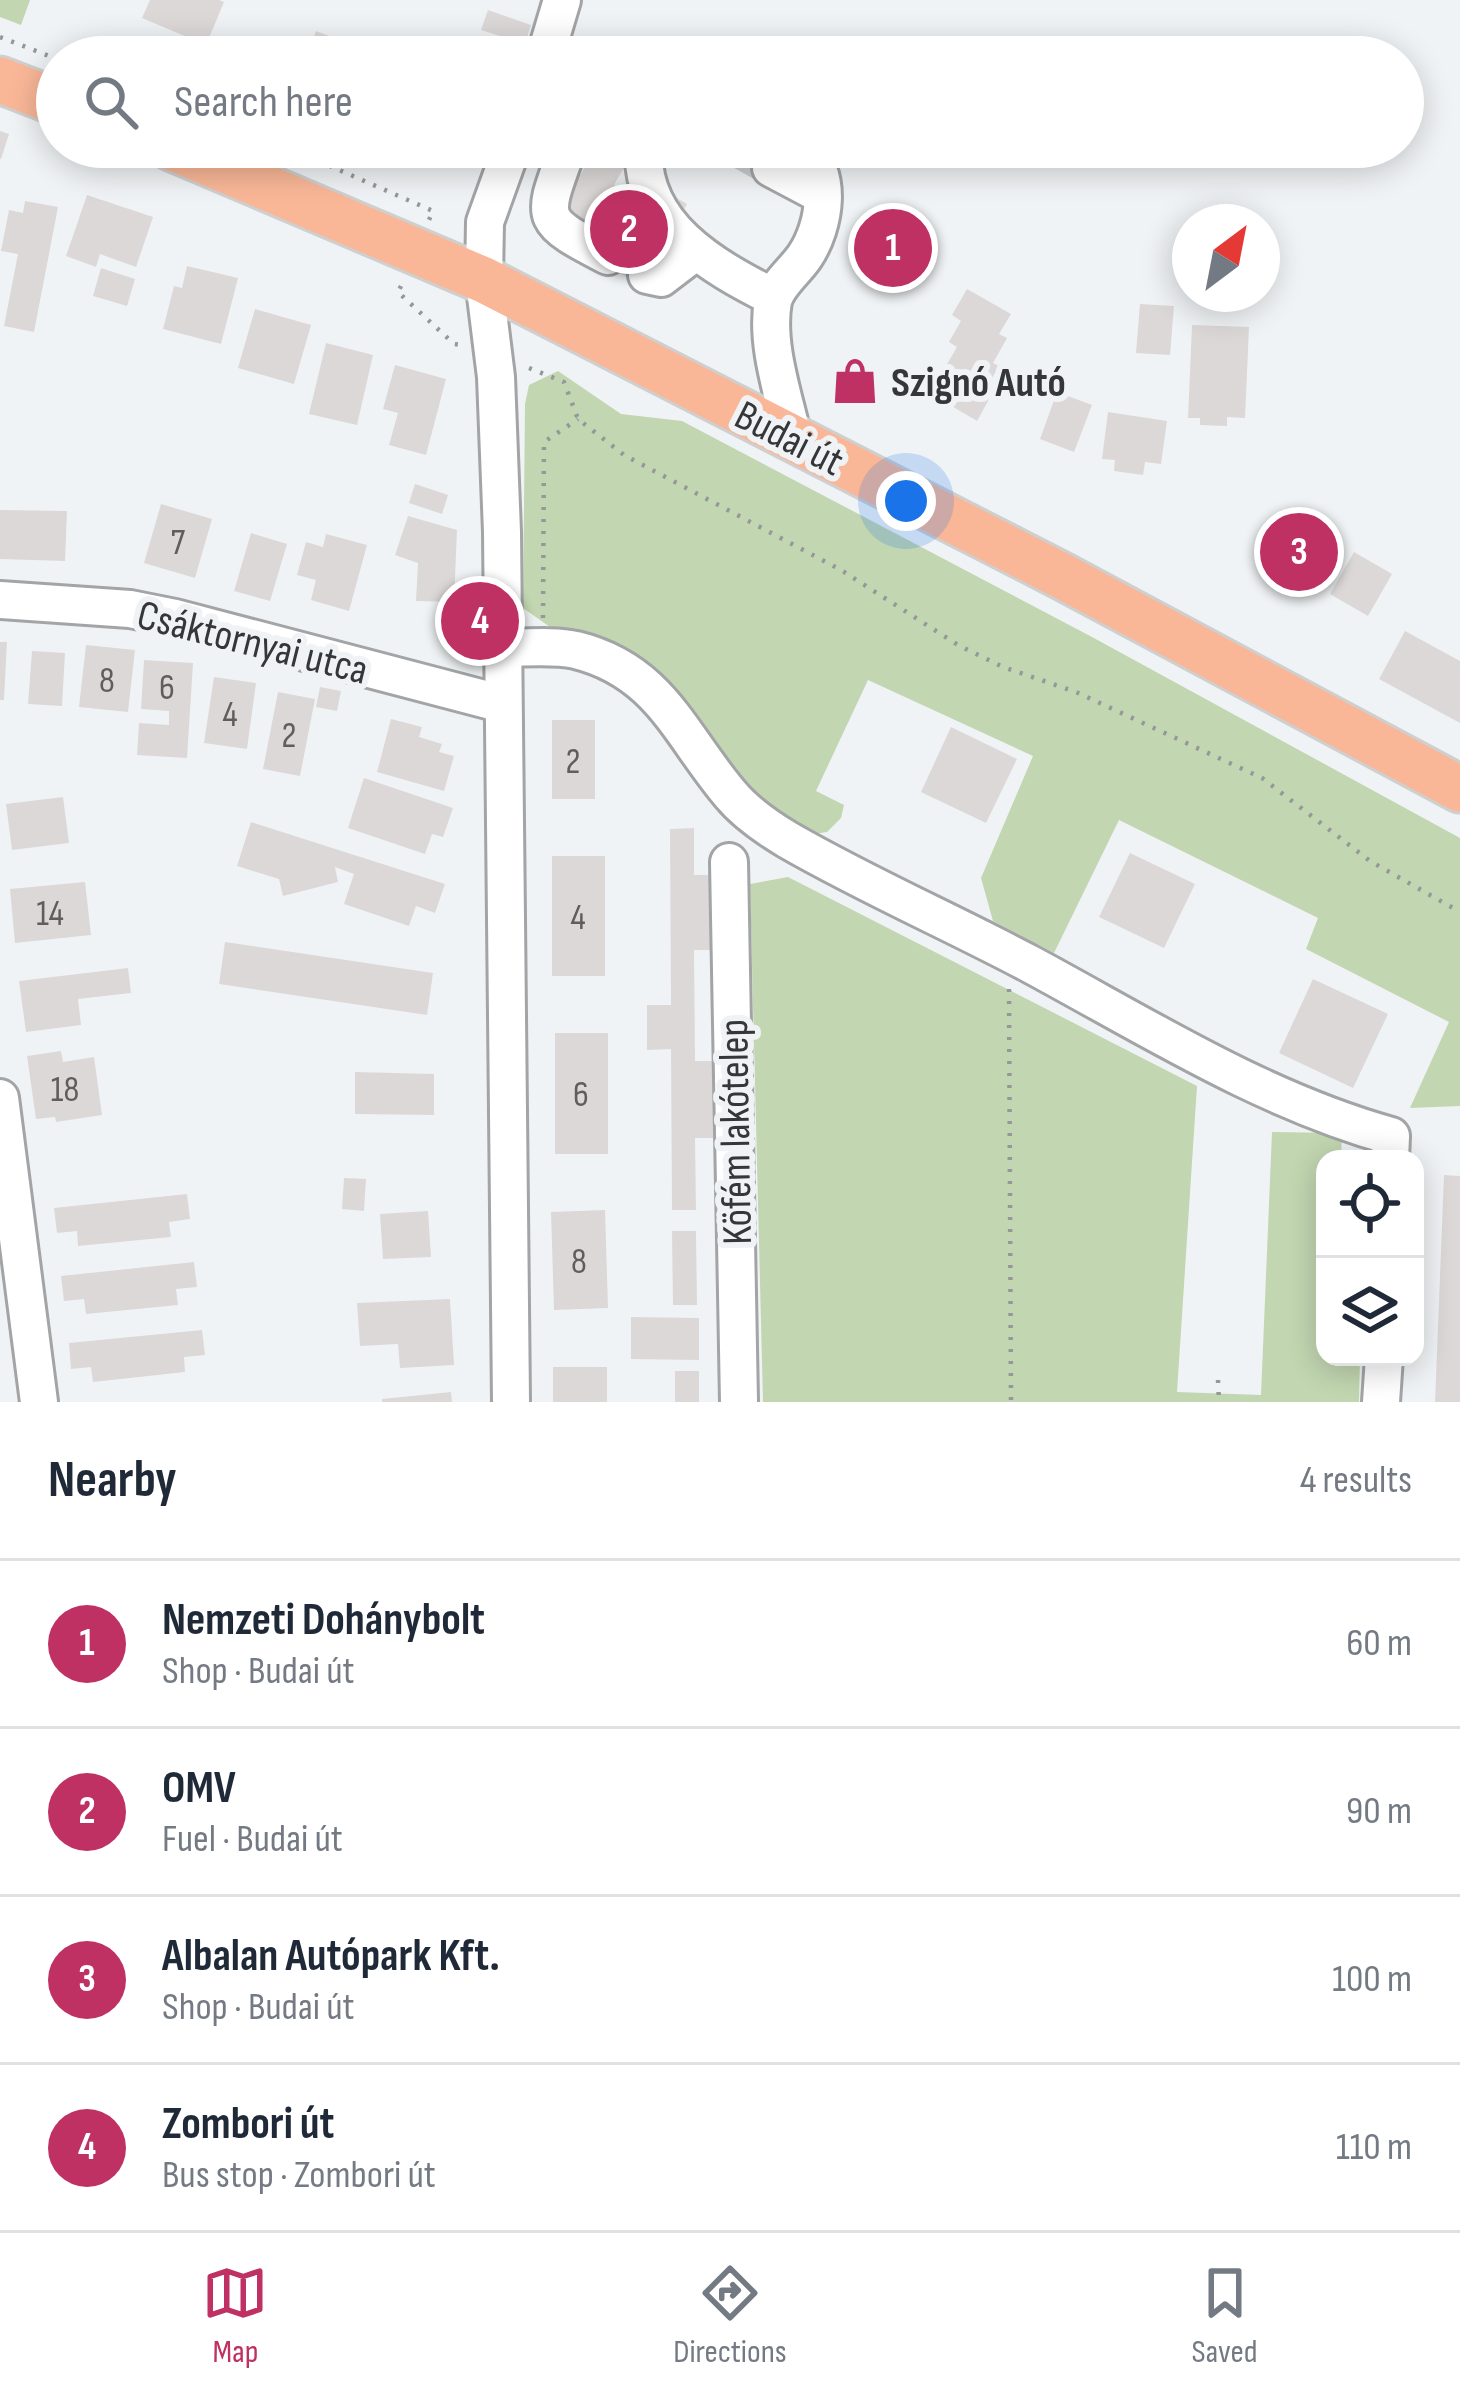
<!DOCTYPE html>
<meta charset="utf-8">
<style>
body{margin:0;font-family:"Sofia Sans Condensed",sans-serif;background:#f2f2f3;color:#1f2937}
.controls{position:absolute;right:36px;bottom:36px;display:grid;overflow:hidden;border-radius:24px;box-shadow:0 6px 30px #0003}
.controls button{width:108px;height:108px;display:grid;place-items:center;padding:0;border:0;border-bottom:3px solid #e0e1e3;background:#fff;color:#1f2937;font:60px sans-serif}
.compass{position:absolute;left:1172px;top:204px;width:108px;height:108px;border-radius:50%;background:#fff;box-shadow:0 6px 30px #0003;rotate:32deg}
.you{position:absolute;left:906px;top:501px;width:42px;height:42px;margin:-30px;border:9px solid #fff;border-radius:50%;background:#1a73e8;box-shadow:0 0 0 18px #1a73e833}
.badge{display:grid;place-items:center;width:78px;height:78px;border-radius:50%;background:#be3162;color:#fff;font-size:39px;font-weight:700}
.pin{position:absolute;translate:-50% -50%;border:6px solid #fff;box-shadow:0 3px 12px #0006}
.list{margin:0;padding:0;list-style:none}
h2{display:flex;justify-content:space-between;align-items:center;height:156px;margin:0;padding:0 48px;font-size:51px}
h2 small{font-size:39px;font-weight:400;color:#747a83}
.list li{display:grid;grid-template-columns:78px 1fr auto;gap:36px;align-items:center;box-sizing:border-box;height:168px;padding:0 48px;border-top:3px solid #e0e1e3}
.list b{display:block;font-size:45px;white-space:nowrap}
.list p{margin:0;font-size:39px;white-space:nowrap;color:#747a83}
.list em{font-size:39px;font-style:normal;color:#747a83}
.icon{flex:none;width:66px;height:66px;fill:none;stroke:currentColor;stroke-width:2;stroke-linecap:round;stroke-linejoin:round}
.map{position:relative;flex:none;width:1460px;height:1402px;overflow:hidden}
.search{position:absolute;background:#fff;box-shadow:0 6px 30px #0003;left:36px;right:36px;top:36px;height:132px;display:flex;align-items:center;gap:30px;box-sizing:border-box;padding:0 42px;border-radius:66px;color:#747a83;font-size:45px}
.sheet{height:828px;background:#fff}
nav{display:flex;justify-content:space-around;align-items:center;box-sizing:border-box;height:168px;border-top:3px solid #e0e1e3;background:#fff;font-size:33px;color:#747a83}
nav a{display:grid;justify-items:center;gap:6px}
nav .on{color:#be3162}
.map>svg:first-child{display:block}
</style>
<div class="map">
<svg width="1460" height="1402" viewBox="0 0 1460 1402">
<rect width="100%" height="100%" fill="#f0f3f5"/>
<g fill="#c2d6b1">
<polygon points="0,0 30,0 21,25 0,17"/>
<polygon points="558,371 621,414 682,421 1092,637 1460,838 1460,1106 1410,1108 1449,1022 1306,949 1318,918 1119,820 1054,953 993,921 981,878 1033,756 868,680 816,791 844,805 841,818 827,832 807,835 756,808 685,702 659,678 567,639 523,608 525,404 529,385"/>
<polygon points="788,877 1197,1086 1177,1392 1261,1395 1272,1132 1342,1133 1341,1159 1325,1159 1325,1357 1360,1357 1359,1402 763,1402 750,884"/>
</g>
<g fill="#dcd8d8">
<polygon points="150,0 219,0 224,2 206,45 142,18"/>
<polygon points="488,10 531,25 525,44 481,30"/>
<polygon points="316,31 337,39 333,49 354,57 306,57"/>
<polygon points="0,131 9,134 1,159 0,159"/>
<polygon points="447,147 481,147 477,158"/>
<polygon points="596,147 626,164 614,185 639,199 649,182 687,204 641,285 604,264 559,213"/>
<polygon points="719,147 762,147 778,155 765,179 716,153"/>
<polygon points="87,195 153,217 136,267 100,254 96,267 66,256"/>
<polygon points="25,201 58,207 34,332 4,326 18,254 1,251 9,210 23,213"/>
<polygon points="888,236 902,239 898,259 884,256"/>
<polygon points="187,266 238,278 221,344 163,329 174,286 182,288"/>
<polygon points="880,266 896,269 892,291 876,288"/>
<polygon points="101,268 135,279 127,306 93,296"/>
<polygon points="967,289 1011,314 999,334 1007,338 993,363 999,366 986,389 993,392 977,421 938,398 951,376 943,371 957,347 949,342 961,321 952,315"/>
<polygon points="1140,304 1174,306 1170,355 1136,353"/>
<polygon points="255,309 311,325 294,384 238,368"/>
<polygon points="1192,325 1249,327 1245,418 1227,417 1227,426 1200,425 1200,418 1188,418"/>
<polygon points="326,343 373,355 357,425 309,414"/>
<polygon points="395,365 446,379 426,455 389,445 398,413 383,409"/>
<polygon points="1057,392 1092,405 1074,452 1040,439"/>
<polygon points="1108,412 1167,421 1161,464 1145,462 1143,475 1114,471 1115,460 1102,459"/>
<polygon points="415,484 448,495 442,514 409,503"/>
<polygon points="161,504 212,519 195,578 144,563"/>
<polygon points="0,510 67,511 65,561 0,559"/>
<polygon points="408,516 457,530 454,602 416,601 418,563 395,555"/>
<polygon points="1290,522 1327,542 1305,583 1267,563"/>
<polygon points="251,533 287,544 270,601 234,591"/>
<polygon points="326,534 367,545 349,611 311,600 316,580 297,575 306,542 323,547"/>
<polygon points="1354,552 1392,574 1368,616 1330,594"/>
<polygon points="1405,631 1460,661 1460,723 1379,679"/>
<polygon points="0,642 7,642 4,700 0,700"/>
<polygon points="86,645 135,650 128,712 79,707"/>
<polygon points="32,651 65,653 62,706 28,704"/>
<polygon points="144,660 193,663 187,758 137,755 139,723 169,725 169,711 141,709"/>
<polygon points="214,677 256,683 247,749 204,743"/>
<polygon points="320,687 341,691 337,711 316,707"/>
<polygon points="278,692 315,699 300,776 263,769"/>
<polygon points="391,719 422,727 419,737 442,744 439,752 454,756 444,791 377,772"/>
<rect x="552" y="720" width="43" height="79"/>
<polygon points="951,727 1017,759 986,823 921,792"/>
<polygon points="364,778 453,808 443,837 432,834 425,854 348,828"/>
<polygon points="63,797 69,843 12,850 6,804"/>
<polygon points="251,822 445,884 435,913 416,906 409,926 344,904 354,874 335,867 338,882 283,896 279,879 237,866"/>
<polygon points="694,828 694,875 714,875 714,950 694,950 695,1061 715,1061 716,1138 695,1138 696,1210 672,1210 671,1049 647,1050 647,1005 671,1005 670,829"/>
<polygon points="1130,853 1195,884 1164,948 1099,917"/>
<rect x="552" y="856" width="53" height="120"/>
<polygon points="85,882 91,935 15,943 10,889"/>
<polygon points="225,942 433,973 427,1015 219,984"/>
<polygon points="128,968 131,993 78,999 81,1025 26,1032 19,981"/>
<polygon points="1313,979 1388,1014 1353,1088 1279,1053"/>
<rect x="555" y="1033" width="53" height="121"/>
<polygon points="61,1051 63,1062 94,1057 102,1115 56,1122 55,1117 36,1119 27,1056"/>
<polygon points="355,1072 434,1074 434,1115 355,1114"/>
<polygon points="1444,1175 1460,1176 1460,1402 1435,1402"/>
<polygon points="344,1178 366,1179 364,1211 342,1209"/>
<polygon points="187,1194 190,1219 169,1222 171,1237 78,1246 77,1231 57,1233 54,1208"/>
<polygon points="605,1210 608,1308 554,1310 551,1212"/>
<polygon points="428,1211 431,1257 383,1259 380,1214"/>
<polygon points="672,1231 696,1231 697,1305 673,1305"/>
<polygon points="194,1262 197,1287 176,1289 178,1305 86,1314 84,1299 64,1301 61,1276"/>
<polygon points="450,1299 454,1365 400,1368 398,1344 360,1346 357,1303"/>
<polygon points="631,1317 699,1318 699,1360 631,1359"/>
<polygon points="202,1330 205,1355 184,1357 185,1372 93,1382 91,1367 71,1369 69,1343"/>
<rect x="553" y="1367" width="54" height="35"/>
<rect x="675" y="1371" width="24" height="31"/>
<polygon points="451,1392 452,1402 382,1402 382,1399"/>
</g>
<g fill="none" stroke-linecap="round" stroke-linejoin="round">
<polyline stroke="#cbcdcf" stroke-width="36" stroke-dasharray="36 18" stroke-linecap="butt" points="734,147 771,168"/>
<defs>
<g id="minor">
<polyline points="545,57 562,0"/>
<path d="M 568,147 C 541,221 537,219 608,256"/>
<path d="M 644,147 C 639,225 713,267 773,297"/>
<polyline points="771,168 822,195"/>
<polyline points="647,275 661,278 695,252"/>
<path d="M 793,438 C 784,397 765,344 773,301 C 777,284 795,271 805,256 C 825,226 834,171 801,147"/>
<polyline points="0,600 130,609 175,618 503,704"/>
<path d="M 503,648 C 526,648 553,645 576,650 C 661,671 681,737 731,795 C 746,813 768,828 788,840 C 866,885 951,922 1030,964 C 1147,1027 1262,1100 1391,1136 L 1390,1159"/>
<polyline points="729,862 739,1402"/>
<polyline points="0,1098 39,1402"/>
<polyline points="511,1402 502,532 496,377 484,280 485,222 512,147"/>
<polyline points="1381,1402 1384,1357"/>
</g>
<g id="major">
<polyline points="0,80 57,102"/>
<polyline points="171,147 484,280 1062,576 1460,789"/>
</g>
</defs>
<use href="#minor" stroke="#a2a4a6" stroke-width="42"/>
<use href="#major" stroke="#cfcfcf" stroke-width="51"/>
<g stroke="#959798" stroke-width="4.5" stroke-dasharray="3 9" stroke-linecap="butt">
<polyline points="0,37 57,59"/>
<polyline points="314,147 330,166 433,211 429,220"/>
<polyline points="401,286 398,292 454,344 461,345"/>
<polyline points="529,368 564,382 578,419 624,455 841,570 958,645 1003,667 1076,692 1262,778 1370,861 1460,912"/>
<polyline points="543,618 544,442 578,419"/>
<polyline points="1009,989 1011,1402"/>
<polyline points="1218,1380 1219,1402"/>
</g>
<use href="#minor" stroke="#fff" stroke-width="36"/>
<use href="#major" stroke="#f9b797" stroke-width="45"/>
</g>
<defs>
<symbol id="shop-bare" viewBox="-9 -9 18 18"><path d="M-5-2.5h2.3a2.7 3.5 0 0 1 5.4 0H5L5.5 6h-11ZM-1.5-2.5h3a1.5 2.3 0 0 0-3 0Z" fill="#be3162" stroke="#f0f3f5" stroke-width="2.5" paint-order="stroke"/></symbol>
</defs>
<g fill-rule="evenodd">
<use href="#shop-bare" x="822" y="348" width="66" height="66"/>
</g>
<g text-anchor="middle" stroke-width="12" stroke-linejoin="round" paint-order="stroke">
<g font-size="36" fill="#5f5e5f">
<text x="178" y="554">7</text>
<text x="107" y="692">8</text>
<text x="167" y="699">6</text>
<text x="230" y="726">4</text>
<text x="289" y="747">2</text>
<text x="573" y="773">2</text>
<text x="50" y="925">14</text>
<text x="578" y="929">4</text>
<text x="65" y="1101">18</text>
<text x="581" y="1106">6</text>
<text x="579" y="1273">8</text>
</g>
<g font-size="42" font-weight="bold" fill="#353637" stroke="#f0f3f5" text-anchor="start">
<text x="891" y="396">Szignó Autó</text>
</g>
<g font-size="42" fill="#353637" stroke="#f0f3f5">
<text transform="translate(790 437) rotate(27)" y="15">Budai út</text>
<text transform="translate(253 641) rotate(14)" y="15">Csáktornyai utca</text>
<text transform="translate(734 1132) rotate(-91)" y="15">Köfém lakótelep</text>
</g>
</g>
</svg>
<div class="controls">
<button><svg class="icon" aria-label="locate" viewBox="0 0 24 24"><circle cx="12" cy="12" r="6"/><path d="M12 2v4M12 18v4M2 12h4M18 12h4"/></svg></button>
<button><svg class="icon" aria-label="layers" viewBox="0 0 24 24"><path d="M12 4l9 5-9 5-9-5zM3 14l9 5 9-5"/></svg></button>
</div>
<svg class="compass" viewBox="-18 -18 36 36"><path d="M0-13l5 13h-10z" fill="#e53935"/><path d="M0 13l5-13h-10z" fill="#747a83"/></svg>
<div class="you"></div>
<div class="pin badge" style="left:893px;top:248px">1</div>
<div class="pin badge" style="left:629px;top:229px">2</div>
<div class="pin badge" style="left:1299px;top:552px">3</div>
<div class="pin badge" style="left:480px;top:621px">4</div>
<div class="search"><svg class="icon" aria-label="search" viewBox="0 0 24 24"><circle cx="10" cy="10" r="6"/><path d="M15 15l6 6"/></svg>Search here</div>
</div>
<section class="sheet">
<h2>Nearby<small>4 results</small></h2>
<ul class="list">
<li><span class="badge">1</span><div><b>Nemzeti Dohánybolt</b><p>Shop · Budai út</p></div><em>60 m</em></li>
<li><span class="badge">2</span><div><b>OMV</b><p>Fuel · Budai út</p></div><em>90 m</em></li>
<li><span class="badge">3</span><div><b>Albalan Autópark Kft.</b><p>Shop · Budai út</p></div><em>100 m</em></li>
<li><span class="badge">4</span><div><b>Zombori út</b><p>Bus stop · Zombori út</p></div><em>110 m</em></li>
</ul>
</section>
<nav>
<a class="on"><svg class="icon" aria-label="map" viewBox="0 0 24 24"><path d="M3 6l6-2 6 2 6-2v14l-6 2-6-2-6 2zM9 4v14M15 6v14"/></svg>Map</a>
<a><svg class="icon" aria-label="directions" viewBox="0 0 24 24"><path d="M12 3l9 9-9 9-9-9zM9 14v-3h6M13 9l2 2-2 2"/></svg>Directions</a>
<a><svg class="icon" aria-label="saved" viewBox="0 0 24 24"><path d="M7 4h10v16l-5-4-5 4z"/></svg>Saved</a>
</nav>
